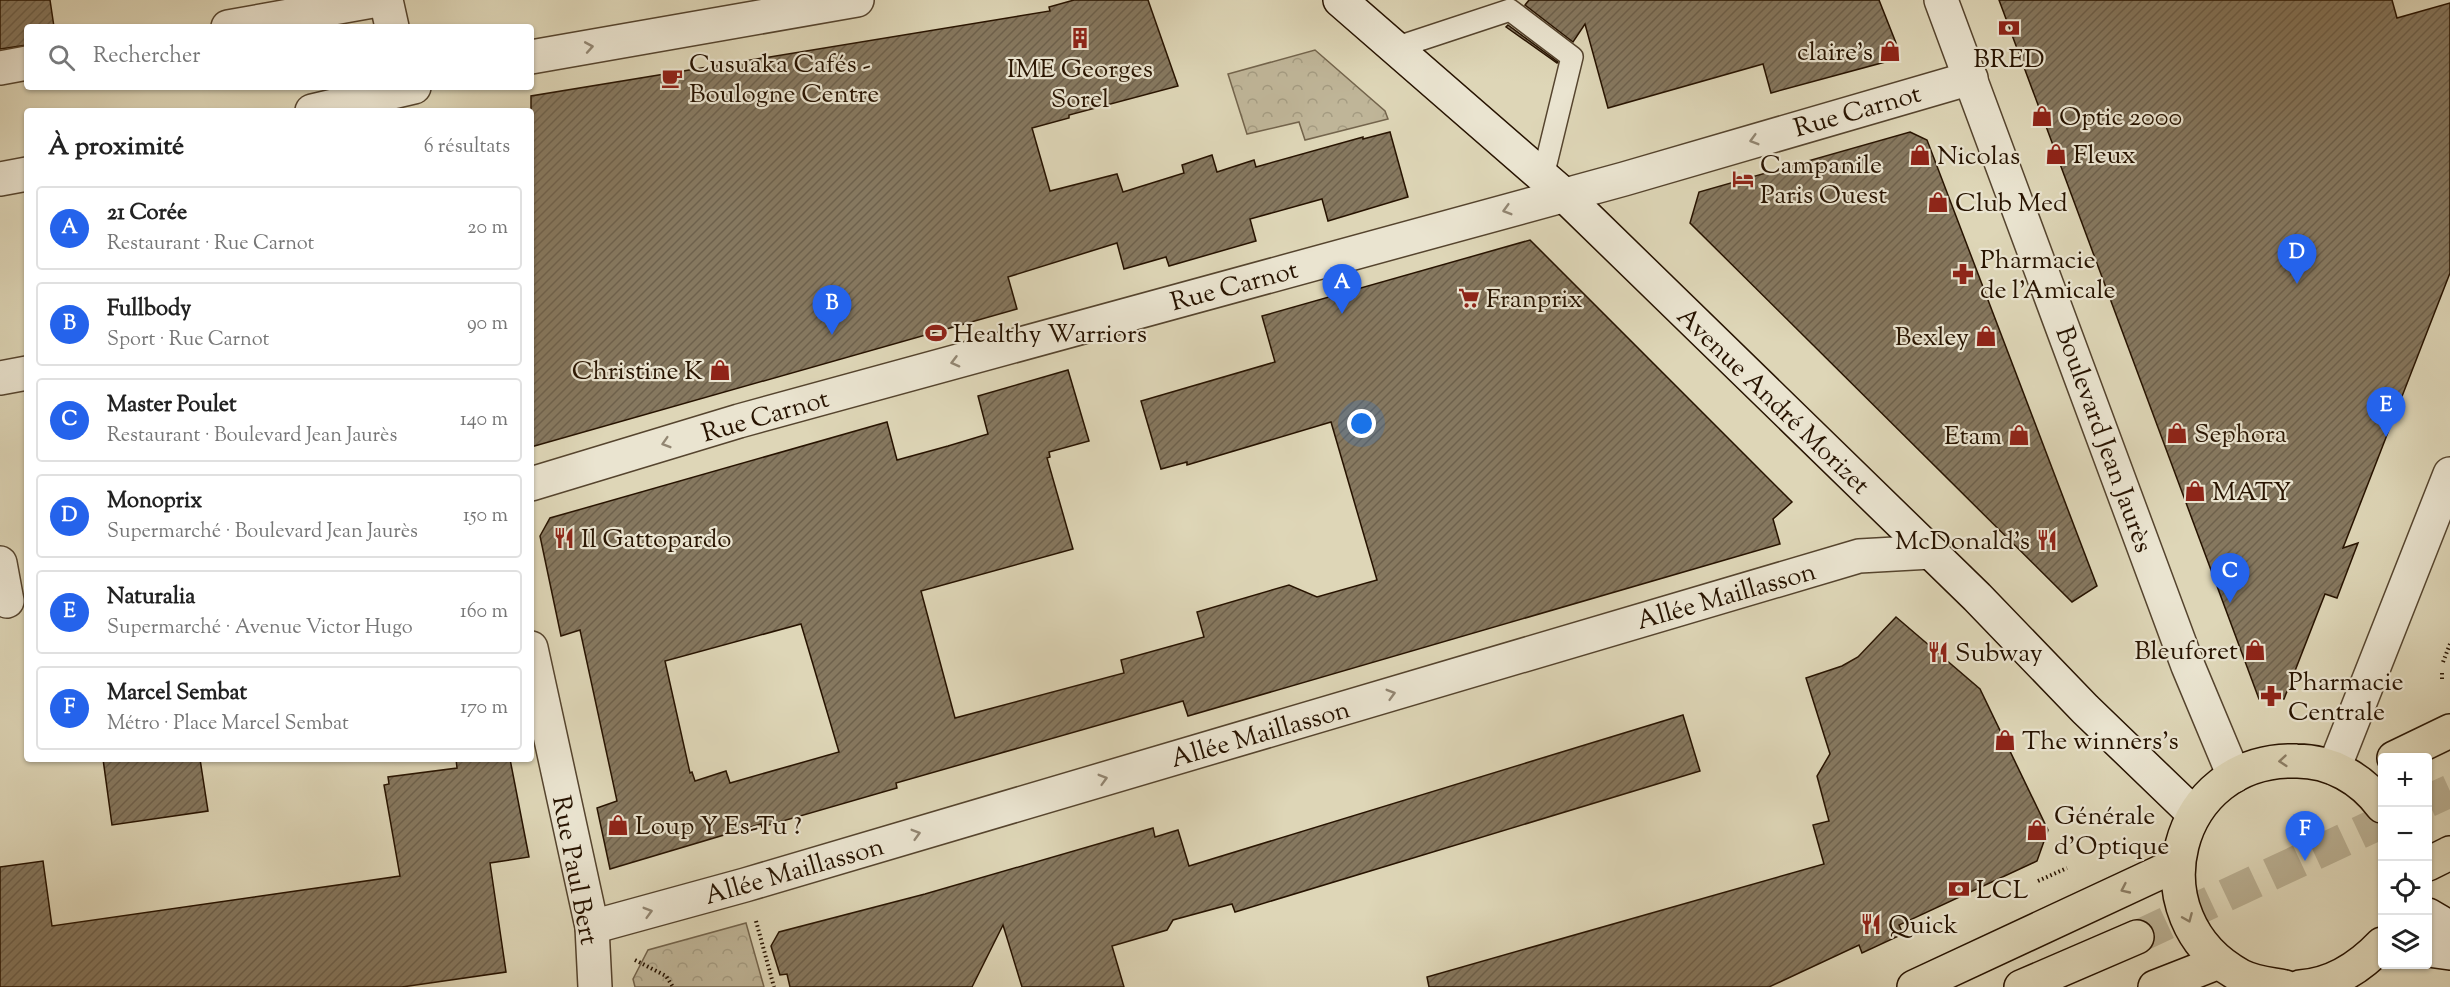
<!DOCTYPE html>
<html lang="fr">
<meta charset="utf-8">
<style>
body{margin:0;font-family:"Sorts Mill Goudy",serif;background:#f2f2f2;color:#222}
.controls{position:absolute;right:18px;bottom:18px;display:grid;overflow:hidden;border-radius:6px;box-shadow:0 2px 4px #0004}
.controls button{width:54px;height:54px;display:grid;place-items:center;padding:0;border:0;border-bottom:2px solid #e0e0e0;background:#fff;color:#222;font:30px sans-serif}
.you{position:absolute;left:1362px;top:424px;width:21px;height:21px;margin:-15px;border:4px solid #fff;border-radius:50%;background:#1a73e8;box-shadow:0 0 0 9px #1a73e833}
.badge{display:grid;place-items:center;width:39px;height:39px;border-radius:50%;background:#2563eb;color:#fff;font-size:20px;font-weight:700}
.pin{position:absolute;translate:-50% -50px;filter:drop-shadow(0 2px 3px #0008)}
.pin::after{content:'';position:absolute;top:32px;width:21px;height:18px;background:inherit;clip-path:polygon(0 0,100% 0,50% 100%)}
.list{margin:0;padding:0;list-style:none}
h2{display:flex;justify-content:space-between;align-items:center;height:78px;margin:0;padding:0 24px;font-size:26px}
h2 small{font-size:20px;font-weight:400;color:#767676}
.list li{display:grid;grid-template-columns:39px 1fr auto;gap:18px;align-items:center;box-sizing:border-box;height:84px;margin:0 12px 12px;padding:0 12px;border:2px solid #e0e0e0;border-radius:6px}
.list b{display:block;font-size:22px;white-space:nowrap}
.list p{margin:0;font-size:20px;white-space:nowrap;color:#767676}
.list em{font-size:20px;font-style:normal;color:#767676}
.icon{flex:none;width:33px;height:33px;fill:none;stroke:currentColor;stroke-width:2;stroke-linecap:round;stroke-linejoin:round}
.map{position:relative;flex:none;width:2450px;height:987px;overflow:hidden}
.search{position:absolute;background:#fff;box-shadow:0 2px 4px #0004;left:24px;top:24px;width:510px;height:66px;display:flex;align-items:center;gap:15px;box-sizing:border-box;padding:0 21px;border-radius:6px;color:#767676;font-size:22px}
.panel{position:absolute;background:#fff;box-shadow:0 2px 4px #0004;left:24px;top:108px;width:510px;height:654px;border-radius:6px}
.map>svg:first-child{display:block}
</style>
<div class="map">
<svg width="2450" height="987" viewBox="0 0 2450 987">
<defs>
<pattern id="park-crowns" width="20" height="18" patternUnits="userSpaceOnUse" patternTransform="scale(1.5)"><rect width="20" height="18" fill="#bfb598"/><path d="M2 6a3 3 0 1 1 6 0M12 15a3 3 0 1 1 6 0" fill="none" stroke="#a49b81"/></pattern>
<pattern id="building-hatch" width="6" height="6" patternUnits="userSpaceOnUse" patternTransform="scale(1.5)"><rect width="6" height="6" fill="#86785f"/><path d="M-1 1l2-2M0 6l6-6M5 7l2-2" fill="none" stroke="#6e614c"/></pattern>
</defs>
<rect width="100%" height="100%" fill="#ded6b7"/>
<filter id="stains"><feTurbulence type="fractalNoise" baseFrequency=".00333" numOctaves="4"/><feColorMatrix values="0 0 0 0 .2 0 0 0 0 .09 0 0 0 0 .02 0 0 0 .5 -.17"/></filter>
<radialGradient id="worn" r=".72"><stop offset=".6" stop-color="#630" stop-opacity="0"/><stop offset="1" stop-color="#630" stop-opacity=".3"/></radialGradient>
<g fill="url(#park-crowns)" stroke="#73644c" stroke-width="1.5">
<polygon points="1315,50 1385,111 1388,119 1305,140 1299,122 1247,134 1228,74"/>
<polygon points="746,923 764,987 635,987 633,979 648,950"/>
</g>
<g fill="url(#building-hatch)" stroke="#271300" stroke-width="1.5" fill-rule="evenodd">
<polygon points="0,0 50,0 54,27 27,27 27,45 0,49"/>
<polygon points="1074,0 1148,0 1178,86 1069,115 1069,118 1032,128 1050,191 1117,174 1123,192 1184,173 1182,165 1212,155 1217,172 1254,160 1256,167 1363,137 1363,139 1390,132 1408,197 1328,221 1322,199 1250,219 1256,241 1169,266 1166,257 1124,269 1117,243 1008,277 1017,309 531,447 531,96 1050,11 1049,7"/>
<polygon points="1529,0 1879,0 1896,43 1885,62 1771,93 1763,64 1608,108 1585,24 1573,42 1525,5"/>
<polygon points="1999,0 2392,0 2397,18 2450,3 2450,273 2343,548 2358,543 2337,598 2325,594 2284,699 2259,699"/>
<polygon points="1508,25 1558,62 1557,63 1506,27"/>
<polygon points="1910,132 1927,140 2097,586 2072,602 1690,223 1699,192"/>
<path d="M 1530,240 L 1792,502 L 1773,519 L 1780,544 L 1188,716 L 1183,701 L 896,783 L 897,788 L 762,827 L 761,824 L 610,869 L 597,808 L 617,801 L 580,630 L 561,636 L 540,536 L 550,518 L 887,422 L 897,460 L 948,446 L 988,434 L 978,396 L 1068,370 L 1089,441 L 1049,452 L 1050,457 L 1047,458 L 1073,549 L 921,591 L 955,718 L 1124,673 L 1121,660 L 1204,637 L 1197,612 L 1289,585 L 1317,597 L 1377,580 L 1331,422 L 1187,465 L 1187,462 L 1161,469 L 1141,401 L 1275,362 L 1262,316 ZM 801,624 L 839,752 L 730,783 L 726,771 L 695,781 L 692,772 L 690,773 L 665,661 Z"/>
<polygon points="1896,617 1980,689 2048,830 2037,861 1899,925 1903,934 1862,953 1859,945 1769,987 1429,987 1427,977 1824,864 1813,825 1829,821 1817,776 1830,754 1806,678 1842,666 1858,657"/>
<polygon points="1683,715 1700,771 1235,912 1232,904 1173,920 1167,930 1112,946 1124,987 1022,987 1003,925 972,987 790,987 787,974 780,975 771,946 779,932 925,894 1153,828 1155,837 1178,830 1189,866"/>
<polygon points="103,759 200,759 208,811 112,825"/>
<polygon points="456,759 510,759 529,857 490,863 506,972 402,987 0,987 0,867 43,861 52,926 400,876 384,785 389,784 388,777 457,768"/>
</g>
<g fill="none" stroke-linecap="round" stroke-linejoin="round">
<g stroke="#b9af92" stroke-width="33" stroke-dasharray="33 16" stroke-linecap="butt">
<polyline points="2428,801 2450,791"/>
<polyline points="2137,937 2382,822"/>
</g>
<defs>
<polyline id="service" points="1395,48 1510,10 1572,57 1543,176"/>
<g id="minor">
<polyline points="386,0 392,27"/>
<polyline points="228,27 378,0"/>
<polyline points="531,57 857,0"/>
<polyline points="0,68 27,63"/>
<polyline points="312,111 414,87"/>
<polyline points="0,179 27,174"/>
<polyline points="0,378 27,373"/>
<polyline points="531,484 739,421 1624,179 1971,78"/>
<polyline points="0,563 7,601"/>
<polyline points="531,648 592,927 595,987"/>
<polyline points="592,927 745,885 1859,556 1931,552"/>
</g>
<g id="tertiary">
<polyline points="1941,0 2188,666 2234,776"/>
<polyline points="2334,768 2450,474"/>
</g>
<g id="secondary">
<polyline points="1340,0 1563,194 1977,597 2085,709 2194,814"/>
<polyline points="2428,915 2450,928"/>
<polyline points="2428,950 2450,953"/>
</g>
<g id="primary">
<polyline points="2394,758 2450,731"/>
<polyline points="2428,864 2450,853"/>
<polyline points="1914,987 2178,864"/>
<polyline points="2021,987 2137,937"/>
<polyline points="2155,987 2219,962"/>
<path d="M 2285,987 C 2270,984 2255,983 2241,976 C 2133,918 2173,757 2297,761 C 2331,761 2362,779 2382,806"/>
<path d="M 2300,987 C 2333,985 2360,967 2382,944"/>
</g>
</defs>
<use href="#service" stroke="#55442e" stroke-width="24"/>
<use href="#minor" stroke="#55442e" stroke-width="36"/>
<use href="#tertiary" stroke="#55442e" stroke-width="36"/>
<use href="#secondary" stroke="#271300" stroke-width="36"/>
<use href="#primary" stroke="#271300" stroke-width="36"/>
<g stroke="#271300" stroke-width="4" stroke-dasharray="1.5 3" stroke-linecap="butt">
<polyline points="2443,662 2450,644"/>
<polyline points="2442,673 2442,680"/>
<polyline points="2038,881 2067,868"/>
<polyline points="756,921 774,987"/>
<polyline points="635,960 666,976 673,987"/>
</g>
<use href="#service" stroke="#eae4d0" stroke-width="21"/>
<use href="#minor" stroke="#eae4d0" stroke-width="33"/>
<use href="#tertiary" stroke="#eae4d0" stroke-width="33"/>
<use href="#secondary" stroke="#eae4d0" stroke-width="33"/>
<use href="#primary" stroke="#ded6b7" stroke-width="33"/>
</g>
<defs><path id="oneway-chevron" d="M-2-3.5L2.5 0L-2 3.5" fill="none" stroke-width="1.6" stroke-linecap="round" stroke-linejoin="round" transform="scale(1.5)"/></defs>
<g stroke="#928672">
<use href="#oneway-chevron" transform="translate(589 47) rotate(-10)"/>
<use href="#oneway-chevron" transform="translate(1754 140) rotate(164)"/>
<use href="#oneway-chevron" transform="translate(1507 210) rotate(164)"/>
<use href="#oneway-chevron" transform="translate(955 362) rotate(165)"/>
<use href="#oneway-chevron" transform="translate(666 443) rotate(163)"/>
<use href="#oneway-chevron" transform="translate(1391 694) rotate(-16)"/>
<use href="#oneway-chevron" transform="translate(1103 779) rotate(-16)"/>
<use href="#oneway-chevron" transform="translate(916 834) rotate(-16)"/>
<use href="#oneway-chevron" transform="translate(648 912) rotate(-16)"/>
</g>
<g stroke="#8c7e65">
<use href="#oneway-chevron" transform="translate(2283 761) rotate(175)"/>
<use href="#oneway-chevron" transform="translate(2125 889) rotate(155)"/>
<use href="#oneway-chevron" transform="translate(2188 918) rotate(67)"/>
</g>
<defs>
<symbol id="bank-bare" viewBox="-9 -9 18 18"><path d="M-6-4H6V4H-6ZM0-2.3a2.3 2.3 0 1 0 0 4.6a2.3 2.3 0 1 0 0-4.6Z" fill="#8f2418" stroke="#eae4d0" stroke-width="2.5" paint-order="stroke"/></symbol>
<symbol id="building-bare" viewBox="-9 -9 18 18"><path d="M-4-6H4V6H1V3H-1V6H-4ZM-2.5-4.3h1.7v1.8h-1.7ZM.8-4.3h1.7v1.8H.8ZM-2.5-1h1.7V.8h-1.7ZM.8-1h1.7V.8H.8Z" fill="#8f2418" stroke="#eae4d0" stroke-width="2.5" paint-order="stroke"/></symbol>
<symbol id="shop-bare" viewBox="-9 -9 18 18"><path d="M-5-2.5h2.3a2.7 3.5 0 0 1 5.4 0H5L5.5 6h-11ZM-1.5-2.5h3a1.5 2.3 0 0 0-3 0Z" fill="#8f2418" stroke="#eae4d0" stroke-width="2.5" paint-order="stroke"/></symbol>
<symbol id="cafe-bare" viewBox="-9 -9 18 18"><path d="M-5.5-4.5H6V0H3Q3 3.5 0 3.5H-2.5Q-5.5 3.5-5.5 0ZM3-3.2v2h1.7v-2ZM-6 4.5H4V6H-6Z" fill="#8f2418" stroke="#eae4d0" stroke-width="2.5" paint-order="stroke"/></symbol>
<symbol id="hotel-bare" viewBox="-9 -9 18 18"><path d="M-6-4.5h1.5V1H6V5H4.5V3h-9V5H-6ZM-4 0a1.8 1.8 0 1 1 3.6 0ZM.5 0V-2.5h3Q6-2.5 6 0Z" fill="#8f2418" stroke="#eae4d0" stroke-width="2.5" paint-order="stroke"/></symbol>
<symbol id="pharmacy-bare" viewBox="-9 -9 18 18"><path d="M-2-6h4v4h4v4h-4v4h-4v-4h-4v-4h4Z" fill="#8f2418" stroke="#eae4d0" stroke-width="2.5" paint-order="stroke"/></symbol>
<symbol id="supermarket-bare" viewBox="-9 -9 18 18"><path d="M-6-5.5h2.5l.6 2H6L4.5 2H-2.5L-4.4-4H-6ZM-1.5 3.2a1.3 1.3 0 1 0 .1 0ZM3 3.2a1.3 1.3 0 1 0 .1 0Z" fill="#8f2418" stroke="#eae4d0" stroke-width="2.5" paint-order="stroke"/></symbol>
<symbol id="stadium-bare" viewBox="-9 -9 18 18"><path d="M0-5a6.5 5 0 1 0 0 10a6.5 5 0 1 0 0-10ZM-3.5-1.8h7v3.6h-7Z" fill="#8f2418" stroke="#eae4d0" stroke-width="2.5" paint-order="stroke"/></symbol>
<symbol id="restaurant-bare" viewBox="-9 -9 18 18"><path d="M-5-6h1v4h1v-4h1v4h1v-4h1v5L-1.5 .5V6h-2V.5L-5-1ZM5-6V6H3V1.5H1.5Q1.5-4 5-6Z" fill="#8f2418" stroke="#eae4d0" stroke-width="2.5" paint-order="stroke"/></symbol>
</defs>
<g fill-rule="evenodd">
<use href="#bank-bare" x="1994" y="13" width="30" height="30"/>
<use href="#building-bare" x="1065" y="23" width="30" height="30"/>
<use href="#shop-bare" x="1875" y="36" width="30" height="30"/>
<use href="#cafe-bare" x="657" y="63" width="30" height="30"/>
<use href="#shop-bare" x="2027" y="101" width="30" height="30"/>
<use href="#shop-bare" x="2041" y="139" width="30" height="30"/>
<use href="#shop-bare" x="1905" y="140" width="30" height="30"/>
<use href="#hotel-bare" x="1728" y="164" width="30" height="30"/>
<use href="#shop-bare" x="1923" y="187" width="30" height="30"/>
<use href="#pharmacy-bare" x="1948" y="259" width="30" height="30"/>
<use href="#supermarket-bare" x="1454" y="283" width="30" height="30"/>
<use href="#stadium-bare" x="921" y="318" width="30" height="30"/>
<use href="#shop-bare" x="1971" y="321" width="30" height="30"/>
<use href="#shop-bare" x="705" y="355" width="30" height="30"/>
<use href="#shop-bare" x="2162" y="418" width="30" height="30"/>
<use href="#shop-bare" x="2004" y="420" width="30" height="30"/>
<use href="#shop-bare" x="2180" y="476" width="30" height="30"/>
<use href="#restaurant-bare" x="549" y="523" width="30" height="30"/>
<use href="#restaurant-bare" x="2032" y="525" width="30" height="30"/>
<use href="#shop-bare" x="2240" y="635" width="30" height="30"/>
<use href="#restaurant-bare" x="1923" y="637" width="30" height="30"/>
<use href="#pharmacy-bare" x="2256" y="681" width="30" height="30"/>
<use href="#shop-bare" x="1990" y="725" width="30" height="30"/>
<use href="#shop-bare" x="603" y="810" width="30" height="30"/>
<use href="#shop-bare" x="2022" y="815" width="30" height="30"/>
<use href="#bank-bare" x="1944" y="874" width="30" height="30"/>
<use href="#restaurant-bare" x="1856" y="909" width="30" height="30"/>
</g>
<g text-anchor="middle" stroke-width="4.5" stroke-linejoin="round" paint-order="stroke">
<g font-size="26" fill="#271300" stroke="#eae4d0" text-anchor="start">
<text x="1873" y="60" text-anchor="end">claire's</text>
<text x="2009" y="67" text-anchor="middle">BRED</text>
<text x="689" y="72">Cusuaka Cafés -<tspan x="689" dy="30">Boulogne Centre</tspan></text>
<text x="1080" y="77" text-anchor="middle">IME Georges<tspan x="1080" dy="30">Sorel</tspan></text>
<text x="2059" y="125">Optic 2000</text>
<text x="2073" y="163">Fleux</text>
<text x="1937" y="164">Nicolas</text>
<text x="1760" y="173">Campanile<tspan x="1760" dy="30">Paris Ouest</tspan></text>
<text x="1955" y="211">Club Med</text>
<text x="1980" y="268">Pharmacie<tspan x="1980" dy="30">de l'Amicale</tspan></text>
<text x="1486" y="307">Franprix</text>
<text x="953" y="342">Healthy Warriors</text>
<text x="1969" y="345" text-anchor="end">Bexley</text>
<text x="703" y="379" text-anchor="end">Christine K</text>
<text x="2194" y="442">Sephora</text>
<text x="2002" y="444" text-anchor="end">Etam</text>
<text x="2212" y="500">MATY</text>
<text x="581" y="547">Il Gattopardo</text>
<text x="2030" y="549" text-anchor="end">McDonald's</text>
<text x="2238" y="659" text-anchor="end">Bleuforet</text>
<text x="1955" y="661">Subway</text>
<text x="2288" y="690">Pharmacie<tspan x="2288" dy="30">Centrale</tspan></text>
<text x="2022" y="749">The winners's</text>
<text x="2054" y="824">Générale<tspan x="2054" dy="30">d'Optique</tspan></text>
<text x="635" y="834">Loup Y Es-Tu ?</text>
<text x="1976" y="898">LCL</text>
<text x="1888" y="933">Quick</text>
</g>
<g font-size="26" fill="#271300" stroke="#eae4d0">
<text transform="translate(1857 110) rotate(-16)" y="9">Rue Carnot</text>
<text transform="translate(1234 285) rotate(-15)" y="9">Rue Carnot</text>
<text transform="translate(1774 400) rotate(44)" y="9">Avenue André Morizet</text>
<text transform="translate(765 415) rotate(-16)" y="9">Rue Carnot</text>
<text transform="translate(2105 439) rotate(70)" y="9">Boulevard Jean Jaurès</text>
<text transform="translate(1726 595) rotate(-16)" y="9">Allée Maillasson</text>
<text transform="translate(1260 733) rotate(-16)" y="9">Allée Maillasson</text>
<text transform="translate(576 870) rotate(79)" y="9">Rue Paul Bert</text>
<text transform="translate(794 870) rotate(-16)" y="9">Allée Maillasson</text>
</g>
</g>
<rect width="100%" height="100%" filter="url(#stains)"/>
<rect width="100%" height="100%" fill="url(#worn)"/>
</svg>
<div class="controls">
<button>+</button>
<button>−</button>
<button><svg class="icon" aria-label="locate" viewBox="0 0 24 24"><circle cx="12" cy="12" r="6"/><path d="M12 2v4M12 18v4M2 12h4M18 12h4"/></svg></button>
<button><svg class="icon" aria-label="layers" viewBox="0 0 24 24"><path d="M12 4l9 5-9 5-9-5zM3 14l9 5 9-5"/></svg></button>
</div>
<div class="you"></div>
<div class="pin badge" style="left:1342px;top:314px">A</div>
<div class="pin badge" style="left:832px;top:335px">B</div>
<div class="pin badge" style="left:2230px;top:603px">C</div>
<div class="pin badge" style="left:2297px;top:284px">D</div>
<div class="pin badge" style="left:2386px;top:437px">E</div>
<div class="pin badge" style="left:2305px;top:861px">F</div>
<div class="search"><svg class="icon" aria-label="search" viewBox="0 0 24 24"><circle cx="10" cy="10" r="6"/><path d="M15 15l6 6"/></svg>Rechercher</div>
<section class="panel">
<h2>À proximité<small>6 résultats</small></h2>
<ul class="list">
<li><span class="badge">A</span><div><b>21 Corée</b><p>Restaurant · Rue Carnot</p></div><em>20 m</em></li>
<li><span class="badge">B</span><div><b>Fullbody</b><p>Sport · Rue Carnot</p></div><em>90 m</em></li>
<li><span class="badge">C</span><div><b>Master Poulet</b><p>Restaurant · Boulevard Jean Jaurès</p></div><em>140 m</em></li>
<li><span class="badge">D</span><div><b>Monoprix</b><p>Supermarché · Boulevard Jean Jaurès</p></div><em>150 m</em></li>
<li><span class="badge">E</span><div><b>Naturalia</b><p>Supermarché · Avenue Victor Hugo</p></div><em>160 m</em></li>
<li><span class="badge">F</span><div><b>Marcel Sembat</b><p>Métro · Place Marcel Sembat</p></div><em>170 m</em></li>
</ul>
</section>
</div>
